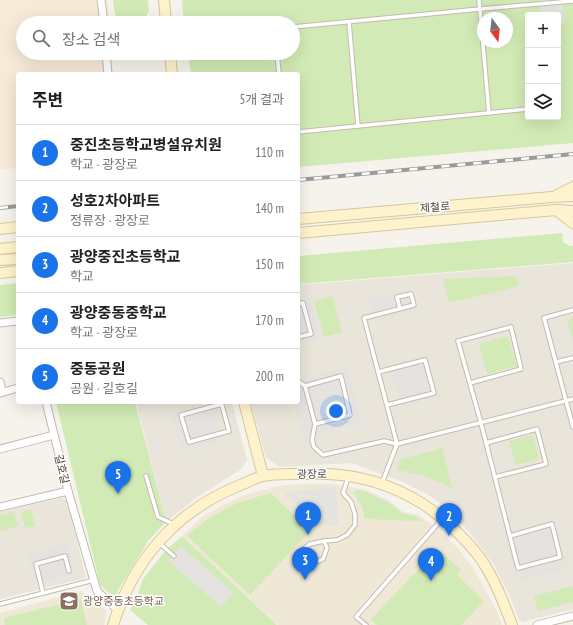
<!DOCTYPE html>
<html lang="ko">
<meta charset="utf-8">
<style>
body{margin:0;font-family:"PT Sans Narrow","Noto Sans KR",sans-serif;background:#f2f2f2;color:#202124}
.controls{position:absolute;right:12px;top:12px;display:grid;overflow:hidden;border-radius:4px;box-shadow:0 4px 16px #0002}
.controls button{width:36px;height:36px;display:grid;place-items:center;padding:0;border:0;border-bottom:1px solid #e0e0e0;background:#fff;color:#202124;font:20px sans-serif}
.compass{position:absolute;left:477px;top:12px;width:36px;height:36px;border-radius:50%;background:#fff;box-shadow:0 4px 16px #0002;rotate:165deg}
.you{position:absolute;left:336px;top:411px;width:14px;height:14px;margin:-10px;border:3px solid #fff;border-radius:50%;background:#1a73e8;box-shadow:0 0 0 6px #1a73e833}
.badge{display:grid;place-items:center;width:26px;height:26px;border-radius:50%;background:#1a73e8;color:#fff;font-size:13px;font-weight:700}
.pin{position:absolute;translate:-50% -33px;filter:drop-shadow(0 1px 2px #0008)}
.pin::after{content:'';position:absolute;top:21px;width:14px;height:12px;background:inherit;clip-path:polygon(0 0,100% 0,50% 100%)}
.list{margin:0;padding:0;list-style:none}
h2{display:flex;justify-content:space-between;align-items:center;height:52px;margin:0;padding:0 16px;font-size:17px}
h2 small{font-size:13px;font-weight:400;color:#757577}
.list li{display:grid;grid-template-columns:26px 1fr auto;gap:12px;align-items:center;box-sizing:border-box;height:56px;padding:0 16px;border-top:1px solid #e0e0e0}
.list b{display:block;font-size:15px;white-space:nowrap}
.list p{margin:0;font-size:13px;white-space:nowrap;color:#757577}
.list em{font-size:13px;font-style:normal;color:#757577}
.icon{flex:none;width:22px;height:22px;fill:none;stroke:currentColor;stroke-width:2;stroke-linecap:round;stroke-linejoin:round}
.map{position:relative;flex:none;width:573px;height:625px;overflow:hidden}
.search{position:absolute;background:#fff;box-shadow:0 4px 16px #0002;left:16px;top:16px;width:284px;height:44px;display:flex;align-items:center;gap:10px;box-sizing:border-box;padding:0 14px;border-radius:22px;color:#757577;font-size:15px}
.panel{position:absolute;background:#fff;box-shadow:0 4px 16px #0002;left:16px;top:72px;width:284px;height:332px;border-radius:4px}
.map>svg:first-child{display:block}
</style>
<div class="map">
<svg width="573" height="625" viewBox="0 0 573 625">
<rect width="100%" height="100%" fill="#f6f3ec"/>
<g fill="#eae5da">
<polygon points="573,263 573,609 523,622 519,620 509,594 494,565 470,533 446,507 427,494 403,482 352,463 280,467 266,458 251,402 298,402 298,285"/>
<polygon points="136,402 232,402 247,460 240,470 197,497 166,522"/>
<polygon points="62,498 68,502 86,578 0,599 0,512"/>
</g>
<polygon fill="#f7ead8" points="0,0 108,0 109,23 23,23 23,53 112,53 113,74 18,74 18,168 0,170"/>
<g fill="#efe8d6">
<polygon points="301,484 333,484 366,490 388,500 403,512 419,515 432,525 456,546 473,568 497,611 502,625 278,625 182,536 202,517 223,505 244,495 279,486"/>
<polygon points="81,591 107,611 104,625 0,625 0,613"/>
</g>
<g fill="#d2eab5" fill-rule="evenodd">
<path d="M 113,0 L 148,0 L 149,11 L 143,21 C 117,24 116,26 113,0 Z"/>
<path d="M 182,0 L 573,0 L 573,143 L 298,167 L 298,74 L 191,74 L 188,53 L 293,53 L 293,23 L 184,23 ZM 528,15 L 558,15 L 558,117 L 528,117 ZM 483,18 L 507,18 L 507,42 L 483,42 Z"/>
<polygon points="562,233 563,242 570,246 573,246 573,262 298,284 298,256"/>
<polygon points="516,276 519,286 449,303 443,279"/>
<polygon points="18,283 18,315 0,317 0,285"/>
<polygon points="332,296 342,332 324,337 314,301"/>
<polygon points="573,318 573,340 567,320"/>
<polygon points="508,336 517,366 487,374 479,344"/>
<polygon points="56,402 135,402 166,522 148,541 114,597 100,585"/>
<polygon points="533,435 539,459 516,465 509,441"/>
<polygon points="442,448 452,488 423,475 397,470 400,460"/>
<polygon points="356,490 365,491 393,505 401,513 415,516 423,521 384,520 364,518 363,508 353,492"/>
<polygon points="271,493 310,531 250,595 187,536 209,518 237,503"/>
<polygon points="31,509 35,526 25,528 21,512"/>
<polygon points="14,512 18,526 0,531 0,515"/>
<polygon points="182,536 277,625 148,625 130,610 136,600 143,579 164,552"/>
<polygon points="438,549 461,570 457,575 484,601 461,625 377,625 371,619"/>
<polygon points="573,586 573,602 538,611 534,596"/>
<polygon points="81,599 87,625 5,625 4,618"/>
</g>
<g fill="#e5e3e0">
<polygon points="540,0 562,0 564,23 558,23 558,15 541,15"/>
<polygon points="412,290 417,311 375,320 370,299"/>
<polygon points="309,296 321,338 298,344 298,299"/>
<polygon points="428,355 439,396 401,406 390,365"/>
<polygon points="347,367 362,422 304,438 294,402 298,402 298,380"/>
<polygon points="214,403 224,440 181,452 171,415"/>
<polygon points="336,487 339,525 319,526 283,492"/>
<polygon points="554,519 568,568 518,582 504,533"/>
<polygon points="67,543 76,573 35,584 27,555"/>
<polygon points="181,546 234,593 221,607 168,561"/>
</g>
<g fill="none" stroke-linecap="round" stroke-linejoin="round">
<defs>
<g id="lane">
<polyline points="479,0 489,113"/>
<polyline points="349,22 358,126"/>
<polyline points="293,27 480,9 573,1"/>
<polyline points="277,53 279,74"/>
<polyline points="298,132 528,109"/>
<polyline points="298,304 303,303 311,334 298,337"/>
<polyline points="573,310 544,318 573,427"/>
<polyline points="556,362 573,358"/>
<polyline points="378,372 425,360 434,393 387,405"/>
<polyline points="298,381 305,386"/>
<polyline points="470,383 521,369 511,327 458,341 481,423 518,568 560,557 552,524 510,536"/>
<polyline points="221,402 229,431 189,442 181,415 222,404"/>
<polyline points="315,424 350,415 341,376 305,386 315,424 312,440 314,447 323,455 384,441 397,444 573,399"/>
<polyline points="486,443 537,429 546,464 495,477"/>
<polyline points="146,476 158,517 174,524"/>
<polyline points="382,483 397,444 364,318 414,305 411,294 397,297 400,309"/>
<polyline points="324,541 327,548 323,559 312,564 302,560 301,551 310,544 324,541 337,540 347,535 355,525 355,514 351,502 343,493 348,478"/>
<polyline points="159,543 174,556"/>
<polyline points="43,593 36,564 65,556 69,571"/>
<polyline points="0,604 94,580"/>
<polyline points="366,625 356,617 442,519"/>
</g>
<g id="street">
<polyline points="101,0 104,23"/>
<polyline points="106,53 108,74"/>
<polyline points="0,323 18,321"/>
<polyline points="0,382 2,392"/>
<polyline points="0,393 18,388"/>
<polyline points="0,449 54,435"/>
<polyline points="68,491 97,591 118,610"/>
<polyline points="0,507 68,491 46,402"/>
<polyline points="537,625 573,616"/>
</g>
<g id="secondary">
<polyline points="164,0 166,23"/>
<polyline points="170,53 172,74"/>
<polyline points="557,195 573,187"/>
<polyline points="556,210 573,223"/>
<polyline points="298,219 552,197 573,196"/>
<polyline points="0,229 18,227"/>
<polyline points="298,233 556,210 573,211"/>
<polyline points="0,249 18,247"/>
<polyline points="0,260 18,259"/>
<polyline points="0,273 18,271"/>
<polyline points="244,402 263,476"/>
<path d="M 113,625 C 134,558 178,509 243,484 C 249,481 256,478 263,476 C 274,473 295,474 308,474 C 348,472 388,482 423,504 C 443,517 474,546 486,567 C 497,585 505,606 512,625"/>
</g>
</defs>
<use href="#lane" stroke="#c2bbae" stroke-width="5.5"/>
<use href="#street" stroke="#c2bbae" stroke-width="9"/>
<use href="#secondary" stroke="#d6c79b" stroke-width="12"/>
<use href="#lane" stroke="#fff" stroke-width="3.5"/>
<use href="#street" stroke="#fff" stroke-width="7"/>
<use href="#secondary" stroke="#fff3cd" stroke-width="10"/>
<defs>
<g id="rail">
<polyline points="298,180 573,154"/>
<polyline points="0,208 18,206"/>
</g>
</defs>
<use href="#rail" stroke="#9a9a9a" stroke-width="4"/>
<use href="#rail" stroke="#fff" stroke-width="2.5" stroke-dasharray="8" stroke-linecap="butt"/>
</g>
<defs>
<symbol id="school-square" viewBox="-11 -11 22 22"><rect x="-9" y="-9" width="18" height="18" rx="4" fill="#8d6e63" stroke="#fff"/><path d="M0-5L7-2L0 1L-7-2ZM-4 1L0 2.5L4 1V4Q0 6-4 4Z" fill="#fff"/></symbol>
</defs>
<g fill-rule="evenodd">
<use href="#school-square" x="58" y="590" width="22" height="22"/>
</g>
<g text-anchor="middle" stroke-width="3" stroke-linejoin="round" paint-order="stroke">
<g font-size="11" fill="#4b4439" stroke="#fff">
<text transform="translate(435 207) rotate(-5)" y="4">제철로</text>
<text transform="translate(62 469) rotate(76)" y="4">길호길</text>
<text transform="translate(312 474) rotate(-1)" y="4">광장로</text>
</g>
<g font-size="11" fill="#785e54" stroke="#fff" text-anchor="start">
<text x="83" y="605">광양중동초등학교</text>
</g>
</g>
</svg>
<div class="controls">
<button>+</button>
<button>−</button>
<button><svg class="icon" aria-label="layers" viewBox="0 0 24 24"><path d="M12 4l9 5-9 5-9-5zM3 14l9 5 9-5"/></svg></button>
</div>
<svg class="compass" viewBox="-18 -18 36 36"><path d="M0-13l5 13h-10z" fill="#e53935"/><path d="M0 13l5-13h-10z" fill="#757577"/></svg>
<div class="you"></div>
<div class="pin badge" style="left:308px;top:535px">1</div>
<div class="pin badge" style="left:449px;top:536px">2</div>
<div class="pin badge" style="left:305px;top:580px">3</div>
<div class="pin badge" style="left:431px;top:581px">4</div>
<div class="pin badge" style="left:118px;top:494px">5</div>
<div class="search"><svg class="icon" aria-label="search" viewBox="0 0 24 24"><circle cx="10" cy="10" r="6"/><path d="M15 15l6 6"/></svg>장소 검색</div>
<section class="panel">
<h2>주변<small>5개 결과</small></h2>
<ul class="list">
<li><span class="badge">1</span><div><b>중진초등학교병설유치원</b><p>학교 · 광장로</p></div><em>110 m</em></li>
<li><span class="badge">2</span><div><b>성호2차아파트</b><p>정류장 · 광장로</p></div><em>140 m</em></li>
<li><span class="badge">3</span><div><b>광양중진초등학교</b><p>학교</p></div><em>150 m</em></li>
<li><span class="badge">4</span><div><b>광양중동중학교</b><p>학교 · 광장로</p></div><em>170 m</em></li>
<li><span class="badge">5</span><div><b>중동공원</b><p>공원 · 길호길</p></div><em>200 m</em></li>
</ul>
</section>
</div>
